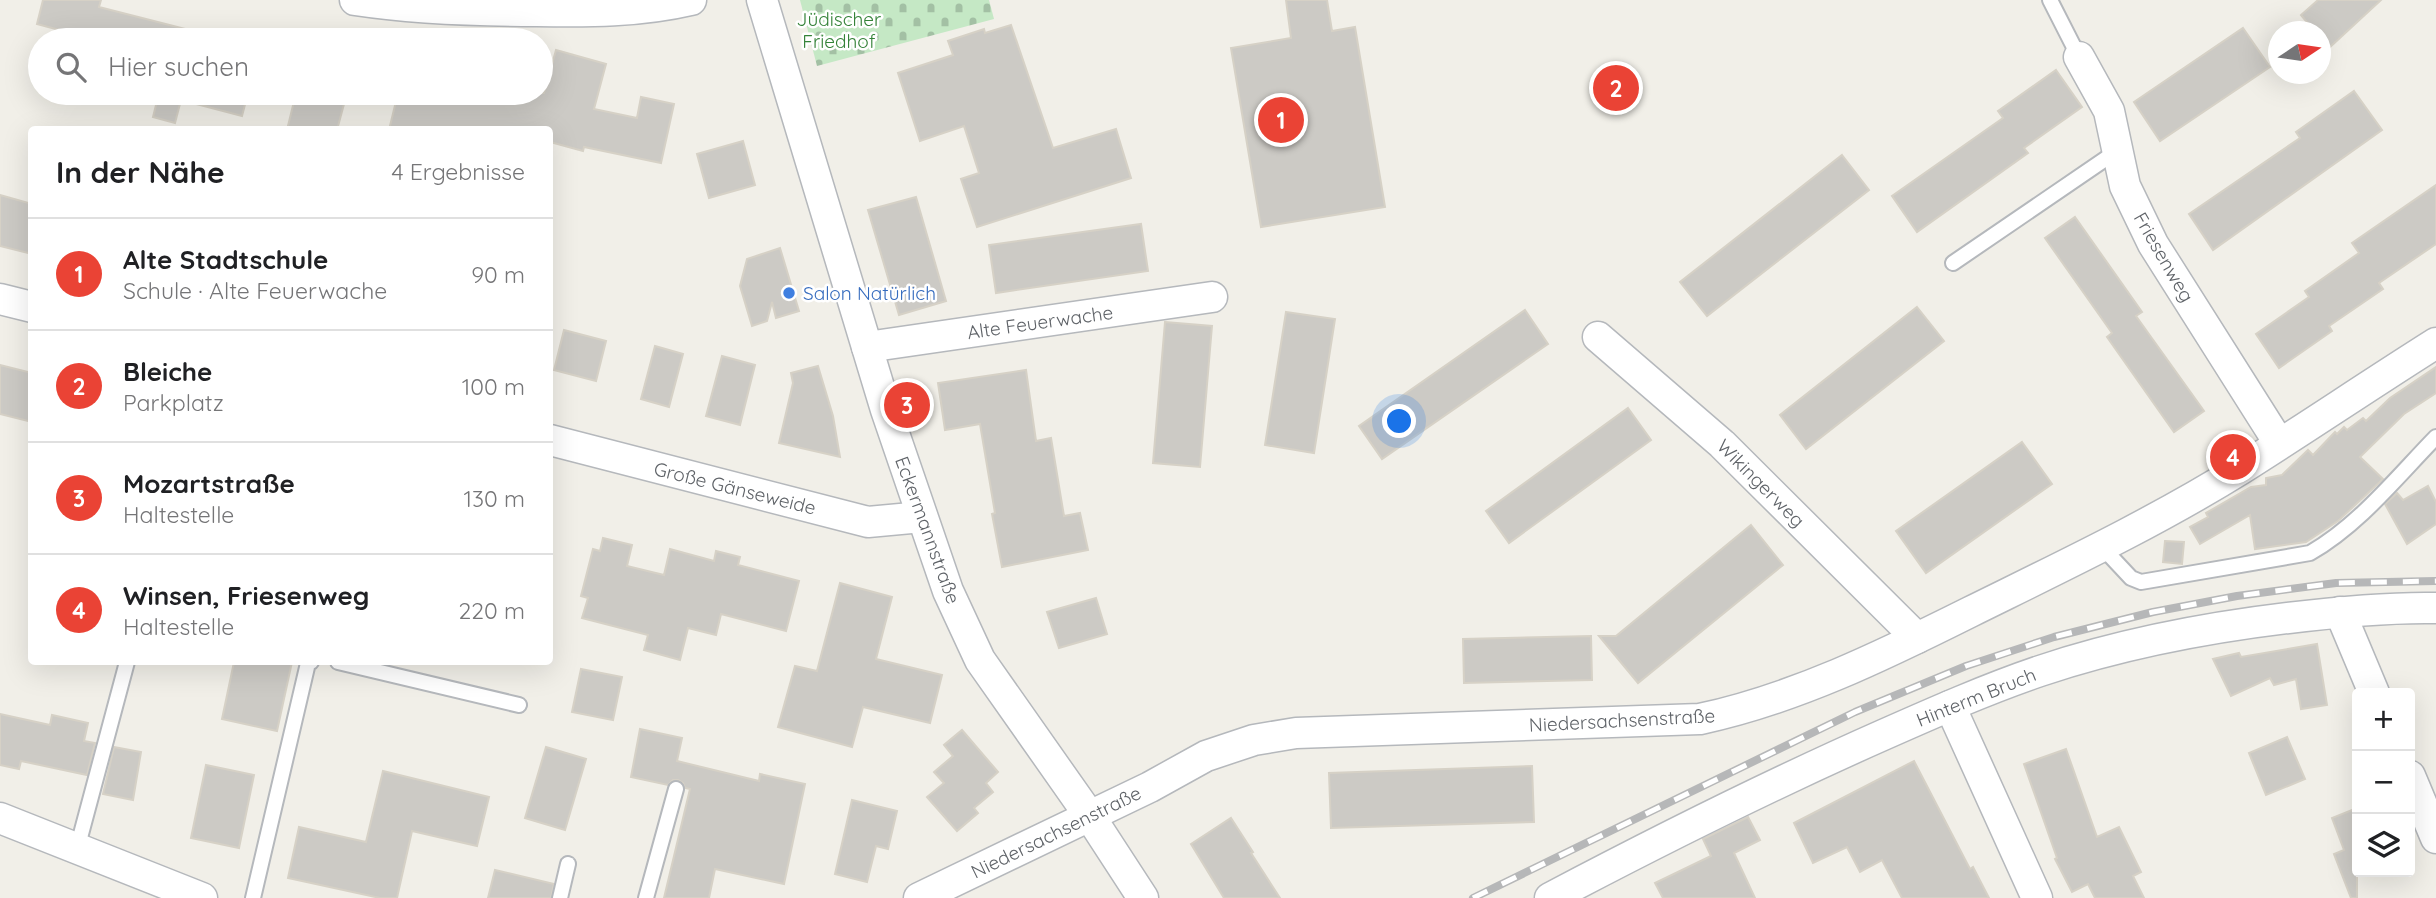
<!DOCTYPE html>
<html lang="de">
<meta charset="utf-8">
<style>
body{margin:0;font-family:Quicksand,sans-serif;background:#f2f2f2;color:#202124}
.controls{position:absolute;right:21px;bottom:21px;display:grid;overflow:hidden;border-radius:7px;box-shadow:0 7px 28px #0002}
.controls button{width:63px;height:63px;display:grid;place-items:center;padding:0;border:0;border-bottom:2px solid #e0e0e0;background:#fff;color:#202124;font:35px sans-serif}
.compass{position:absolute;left:2268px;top:21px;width:63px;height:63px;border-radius:50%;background:#fff;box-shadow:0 7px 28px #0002;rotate:77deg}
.you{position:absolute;left:1400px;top:422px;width:24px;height:24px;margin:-18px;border:5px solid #fff;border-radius:50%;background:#1a73e8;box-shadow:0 0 0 10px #1a73e833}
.badge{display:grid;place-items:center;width:46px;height:46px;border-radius:50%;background:#ea4335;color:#fff;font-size:23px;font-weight:700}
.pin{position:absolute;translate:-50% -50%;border:4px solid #fff;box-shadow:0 2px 7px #0006}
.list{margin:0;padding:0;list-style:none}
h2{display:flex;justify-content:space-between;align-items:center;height:91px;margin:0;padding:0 28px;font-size:30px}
h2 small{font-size:23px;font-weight:400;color:#757577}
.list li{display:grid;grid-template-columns:46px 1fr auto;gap:21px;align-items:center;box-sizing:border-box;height:112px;padding:0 28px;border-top:2px solid #e0e0e0}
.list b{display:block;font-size:26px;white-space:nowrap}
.list p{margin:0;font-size:23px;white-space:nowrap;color:#757577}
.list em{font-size:23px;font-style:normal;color:#757577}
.icon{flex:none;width:38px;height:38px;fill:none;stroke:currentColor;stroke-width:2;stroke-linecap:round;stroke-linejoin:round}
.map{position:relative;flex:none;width:2436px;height:898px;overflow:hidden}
.search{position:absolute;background:#fff;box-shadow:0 7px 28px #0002;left:28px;top:28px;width:525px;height:77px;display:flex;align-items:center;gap:18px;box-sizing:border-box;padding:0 24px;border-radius:38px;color:#757577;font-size:26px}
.panel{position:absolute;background:#fff;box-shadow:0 7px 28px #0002;left:28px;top:126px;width:525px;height:539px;border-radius:7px}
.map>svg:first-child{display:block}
</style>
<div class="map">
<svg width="2436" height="898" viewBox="0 0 2436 898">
<defs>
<pattern id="cemetery-stones" width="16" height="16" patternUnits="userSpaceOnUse" patternTransform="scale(1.75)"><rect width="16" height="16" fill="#c5e8c5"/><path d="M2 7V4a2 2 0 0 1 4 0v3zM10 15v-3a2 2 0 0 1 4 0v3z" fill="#a3c0a4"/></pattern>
</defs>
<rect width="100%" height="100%" fill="#f1efe8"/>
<polygon fill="url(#cemetery-stones)" points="800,0 989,0 994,19 817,66"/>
<g fill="#cccac5" stroke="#d6d1c6" stroke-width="2">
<polygon points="43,0 101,0 99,7 201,33 200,40 97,40 37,24"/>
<polygon points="1286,0 1327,0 1332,31 1355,27 1385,207 1261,227 1231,48 1291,38"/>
<polygon points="2318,0 2381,0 2330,47 2320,37 2320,32 2315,32 2301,15"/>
<polygon points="1011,25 1053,148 1116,129 1131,178 977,227 961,179 979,173 964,126 920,141 898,73 953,55 948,41 984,29 985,33"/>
<polygon points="2243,28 2270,67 2160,141 2134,102"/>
<polygon points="556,50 606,64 594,109 637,118 641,97 674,104 661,163 584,147 583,151 550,142 550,130 389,130 398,93 544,93"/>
<polygon points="2056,70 2082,107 2024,148 2028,153 1917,232 1892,196 2003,118 1998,111"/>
<polygon points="2354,91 2382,130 2213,250 2189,214 2300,138 2296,132"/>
<polygon points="159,93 248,93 242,116 181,100 175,123 153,117"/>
<polygon points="296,93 347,93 337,130 287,130"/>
<polygon points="743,141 755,185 709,198 697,154"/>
<polygon points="1842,155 1869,190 1707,316 1680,282"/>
<polygon points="2436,185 2436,244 2379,283 2383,289 2329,326 2332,331 2279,368 2256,334 2309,297 2305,291 2359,253 2352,243"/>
<polygon points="0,195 32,204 32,254 0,246"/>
<polygon points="916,197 946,301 899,315 868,210"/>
<polygon points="2075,217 2142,312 2136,316 2204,411 2174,432 2107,337 2112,333 2045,238"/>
<polygon points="1141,224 1148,271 996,293 989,245"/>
<polygon points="780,248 799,311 776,318 772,302 767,321 752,326 740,286 747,259"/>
<polygon points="1917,307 1944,341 1806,449 1780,415"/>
<polygon points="1525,310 1548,344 1382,459 1359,426"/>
<polygon points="1286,312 1335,319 1314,453 1265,445"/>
<polygon points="1165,322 1212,326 1200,467 1153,463"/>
<polygon points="564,330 606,341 596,381 554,370"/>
<polygon points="655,346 683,354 669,407 641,399"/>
<polygon points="722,356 755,365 740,425 706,416"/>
<polygon points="0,365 32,373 32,422 0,414"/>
<polygon points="818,366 833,416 840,457 779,443 793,383 791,373"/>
<polygon points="2436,367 2436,393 2404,414 2360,457 2383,479 2338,521 2306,542 2255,549 2250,515 2200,544 2190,527 2208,517 2206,513 2251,487 2266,485 2266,478 2282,475 2308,450 2313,455 2335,432 2337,434 2344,427 2347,430 2363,418 2366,421 2390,398"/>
<polygon points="1026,370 1036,441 1051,438 1064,516 1080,513 1088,550 1002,567 992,514 995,513 980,424 945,430 938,383"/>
<polygon points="1628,408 1651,440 1509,543 1486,511"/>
<polygon points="2022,442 2052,484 1926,573 1896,531"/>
<polygon points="2428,486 2436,502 2436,524 2407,544 2385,504 2397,493 2403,500"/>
<polygon points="1751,525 1783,565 1638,683 1599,636 1616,636"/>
<polygon points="603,538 632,545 627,566 664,575 670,549 714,561 716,551 740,557 738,565 799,581 786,631 721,614 716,635 688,628 680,660 644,650 648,635 582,618 588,598 581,596 593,549 600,551"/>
<polygon points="2165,541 2184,542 2182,564 2163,562"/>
<polygon points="840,583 892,597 876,659 942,675 930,723 863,707 852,747 778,727 795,666 817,671"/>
<polygon points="1096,598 1107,634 1059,648 1047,612"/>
<polygon points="1591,636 1592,680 1464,683 1463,639"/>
<polygon points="2317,644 2327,705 2301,709 2296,679 2274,685 2270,678 2231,696 2213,659 2239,653 2241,657"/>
<polygon points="234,662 292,662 277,731 222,719"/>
<polygon points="581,669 622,677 613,720 572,712"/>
<polygon points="0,714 50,725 52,715 88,723 84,741 95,743 87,775 21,761 19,769 0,765"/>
<polygon points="640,729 682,738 677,761 759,781 760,774 805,784 784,884 715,869 709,898 664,898 690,789 685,788 683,783 678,780 673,780 668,785 631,777"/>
<polygon points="962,730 998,772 986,783 993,792 974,808 978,813 957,831 927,797 944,783 934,772 953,756 944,745"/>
<polygon points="2287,737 2305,779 2266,795 2249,753"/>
<polygon points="114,747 141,752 133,800 103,794"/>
<polygon points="546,747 586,759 565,830 525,818"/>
<polygon points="2066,749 2097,837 2119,827 2141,872 2133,876 2144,898 2095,898 2088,884 2072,892 2055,859 2057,858 2024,764"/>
<polygon points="1914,761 1970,869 1973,867 1989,898 1902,898 1882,860 1860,872 1847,847 1813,863 1794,823"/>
<polygon points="206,765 254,775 239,848 191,838"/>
<polygon points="1532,766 1534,822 1331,828 1329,773"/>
<polygon points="383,771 489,797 477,846 412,831 397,898 380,898 288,878 299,827 366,842"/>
<polygon points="852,800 897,811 888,849 876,846 867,882 835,874"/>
<polygon points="2357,808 2357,898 2351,898 2334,854 2344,850 2332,818"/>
<polygon points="1748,817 1760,840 1734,853 1755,898 1663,898 1655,883 1711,856 1703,839"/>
<polygon points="1231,818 1253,852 1251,853 1280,898 1224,898 1191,844"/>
<polygon points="495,870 554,884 551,898 488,898"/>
</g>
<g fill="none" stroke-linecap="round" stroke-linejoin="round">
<defs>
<g id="lane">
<polyline points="2050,0 2079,57"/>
<polyline points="1953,263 2117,151"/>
<path d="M 2102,547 L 2131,578 L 2141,582 L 2310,553 C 2359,525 2397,477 2436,437"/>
<polyline points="338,662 519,705"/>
<polyline points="77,849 127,662"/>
<polyline points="253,898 308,663 311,662"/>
<polyline points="560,898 568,864"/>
<polyline points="646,898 676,789"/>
</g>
<g id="street">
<path d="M 355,0 C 415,9 476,11 536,11 C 588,12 640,12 691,0"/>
<polyline points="762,0 886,410 948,591 980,660 1089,815 1143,898"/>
<polyline points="2079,57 2109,111 2125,186 2153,244 2279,443"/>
<polyline points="0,299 32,307"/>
<polyline points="1598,337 1722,444 1917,638"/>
<polyline points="867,347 1212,297"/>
<polyline points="550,440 868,522 922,517"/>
<polyline points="2340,612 2374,693"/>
<polyline points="1950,706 2037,898"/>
<polyline points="2410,776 2436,838"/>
<polyline points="0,818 202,898"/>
<path d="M 919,898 L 1150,787 L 1206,756 L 1254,740 L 1296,733 L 1700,719 C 1794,699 1884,655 1970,612 C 2061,567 2154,523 2241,469 C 2306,428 2371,384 2436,343"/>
<path d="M 1550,898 C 1660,840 1770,785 1883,735 C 1935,712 1987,689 2040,671 C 2121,644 2204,628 2288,618 C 2337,612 2387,607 2436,608"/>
</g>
</defs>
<use href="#lane" stroke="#b5b8bc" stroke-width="18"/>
<use href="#street" stroke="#b5b8bc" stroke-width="33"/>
<use href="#lane" stroke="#fff" stroke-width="14"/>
<use href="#street" stroke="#fff" stroke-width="30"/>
<defs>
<polyline id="rail" points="1473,898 1855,712 1966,666 2054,637 2153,612 2237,596 2336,583 2436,581"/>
</defs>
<use href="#rail" stroke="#b6b7b8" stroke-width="8"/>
<use href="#rail" stroke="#fff" stroke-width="5" stroke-dasharray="16" stroke-linecap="butt"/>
</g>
<circle fill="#3f7fe0" stroke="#fff" stroke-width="2.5" cx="789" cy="293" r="7"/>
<g text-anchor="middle" stroke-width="5" stroke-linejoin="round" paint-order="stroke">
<g font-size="19" fill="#348238" stroke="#fff">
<text x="839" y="26">Jüdischer<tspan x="839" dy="22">Friedhof</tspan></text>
</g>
<g font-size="19" fill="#5f6368" stroke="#fff">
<text transform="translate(2164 257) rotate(60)" y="7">Friesenweg</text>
<text transform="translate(1040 322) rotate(-8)" y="7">Alte Feuerwache</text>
<text transform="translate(1761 483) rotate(45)" y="7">Wikingerweg</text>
<text transform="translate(735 488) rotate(14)" y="7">Große Gänseweide</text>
<text transform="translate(928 530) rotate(70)" y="7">Eckermannstraße</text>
<text transform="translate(1976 697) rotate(-22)" y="7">Hinterm Bruch</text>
<text transform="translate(1622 720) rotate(-3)" y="7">Niedersachsenstraße</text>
<text transform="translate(1056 832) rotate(-26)" y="7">Niedersachsenstraße</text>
</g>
<g font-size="19" fill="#366cbe" stroke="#fff" text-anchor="start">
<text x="803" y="300">Salon Natürlich</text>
</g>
</g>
</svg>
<div class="controls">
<button>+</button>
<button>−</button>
<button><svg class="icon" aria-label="layers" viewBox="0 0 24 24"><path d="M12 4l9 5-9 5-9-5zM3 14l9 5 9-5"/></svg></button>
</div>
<svg class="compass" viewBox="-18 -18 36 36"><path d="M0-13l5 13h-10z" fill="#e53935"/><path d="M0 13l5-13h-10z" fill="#757577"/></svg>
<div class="you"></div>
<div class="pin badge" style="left:1281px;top:120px">1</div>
<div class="pin badge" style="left:1616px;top:88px">2</div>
<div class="pin badge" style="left:907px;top:405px">3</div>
<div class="pin badge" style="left:2233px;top:457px">4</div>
<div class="search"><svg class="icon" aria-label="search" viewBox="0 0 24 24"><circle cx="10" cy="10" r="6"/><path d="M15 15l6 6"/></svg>Hier suchen</div>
<section class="panel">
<h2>In der Nähe<small>4 Ergebnisse</small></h2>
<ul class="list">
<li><span class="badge">1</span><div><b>Alte Stadtschule</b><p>Schule · Alte Feuerwache</p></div><em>90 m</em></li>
<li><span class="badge">2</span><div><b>Bleiche</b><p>Parkplatz</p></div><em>100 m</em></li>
<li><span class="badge">3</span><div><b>Mozartstraße</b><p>Haltestelle</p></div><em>130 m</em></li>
<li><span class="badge">4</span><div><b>Winsen, Friesenweg</b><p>Haltestelle</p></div><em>220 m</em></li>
</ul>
</section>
</div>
